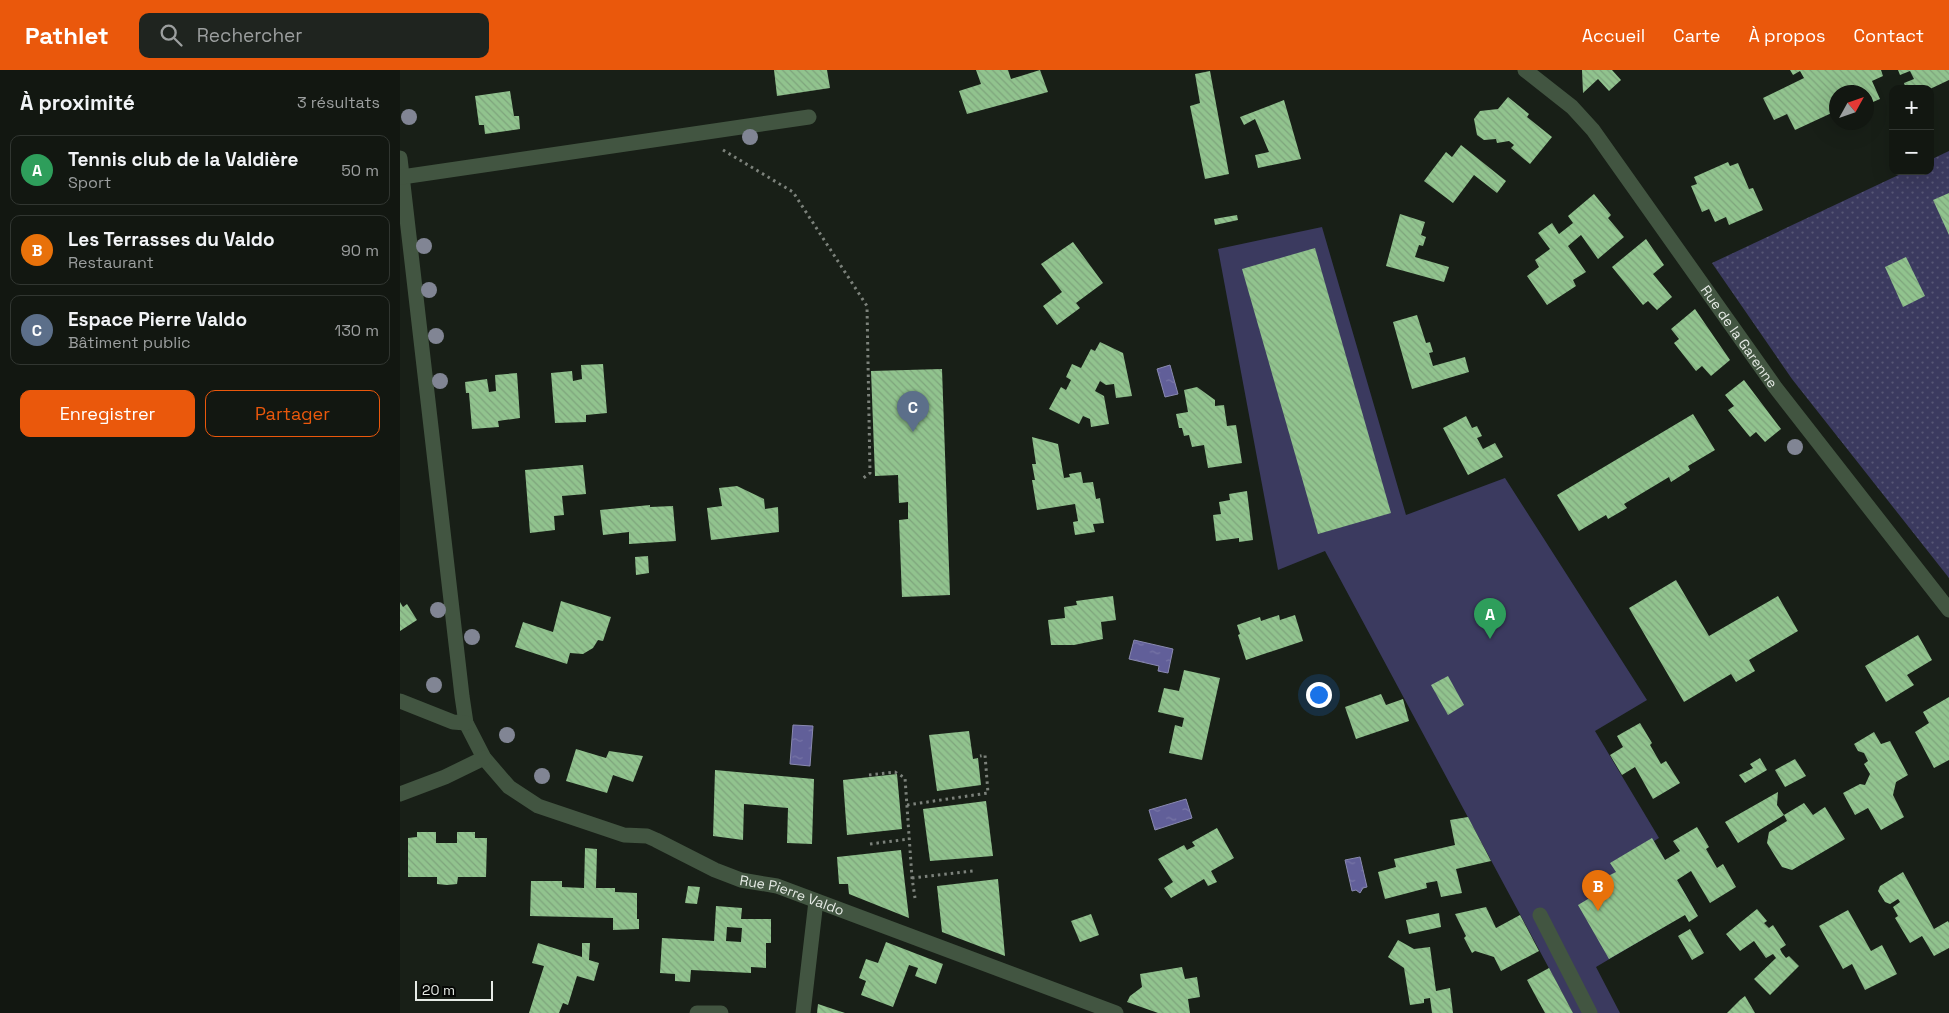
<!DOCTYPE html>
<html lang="fr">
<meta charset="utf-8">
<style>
body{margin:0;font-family:"Space Grotesk",sans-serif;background:#1f241f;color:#f1f3f6}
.controls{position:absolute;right:15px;top:15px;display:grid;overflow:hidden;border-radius:10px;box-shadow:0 5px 20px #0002}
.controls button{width:45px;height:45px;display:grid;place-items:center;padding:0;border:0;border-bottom:1px solid #313631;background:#121711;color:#f1f3f6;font:25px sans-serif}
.compass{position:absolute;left:1429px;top:15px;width:45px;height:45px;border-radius:50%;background:#121711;box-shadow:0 5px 20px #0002;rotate:50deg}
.scale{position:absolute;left:15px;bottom:12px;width:78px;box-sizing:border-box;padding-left:5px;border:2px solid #e6ebe6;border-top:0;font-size:14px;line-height:18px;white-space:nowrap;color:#e6ebe6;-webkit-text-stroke:4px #060805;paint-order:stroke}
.you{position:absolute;left:918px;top:624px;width:18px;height:18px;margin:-12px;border:4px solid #fff;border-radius:50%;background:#1a73e8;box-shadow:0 0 0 8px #1a73e833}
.badge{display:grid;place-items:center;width:32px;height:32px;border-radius:50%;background:#ea580c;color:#fff;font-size:16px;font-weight:700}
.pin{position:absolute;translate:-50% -41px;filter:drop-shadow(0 1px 2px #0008)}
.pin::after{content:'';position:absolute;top:26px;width:18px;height:15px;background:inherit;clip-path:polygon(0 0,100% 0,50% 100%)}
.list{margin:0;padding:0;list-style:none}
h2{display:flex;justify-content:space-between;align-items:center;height:65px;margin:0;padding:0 20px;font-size:21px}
h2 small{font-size:16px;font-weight:400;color:#9c9f9f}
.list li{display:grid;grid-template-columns:32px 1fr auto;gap:15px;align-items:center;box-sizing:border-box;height:70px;margin:0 10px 10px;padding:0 10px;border:1px solid #313631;border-radius:10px}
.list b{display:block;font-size:19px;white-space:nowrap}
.list p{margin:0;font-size:16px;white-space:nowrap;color:#9c9f9f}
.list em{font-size:16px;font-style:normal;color:#9c9f9f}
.actions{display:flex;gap:10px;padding:15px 20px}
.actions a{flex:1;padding:11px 0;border:1px solid #ea580c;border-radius:10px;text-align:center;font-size:18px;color:#ea580c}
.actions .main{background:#ea580c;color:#fff}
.icon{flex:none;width:28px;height:28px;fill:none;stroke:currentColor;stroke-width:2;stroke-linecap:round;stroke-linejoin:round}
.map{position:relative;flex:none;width:1549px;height:943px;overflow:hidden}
header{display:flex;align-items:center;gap:30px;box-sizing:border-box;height:70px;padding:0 25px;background:#ea580c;color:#fff}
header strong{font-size:24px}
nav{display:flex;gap:28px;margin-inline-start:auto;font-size:18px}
.search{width:350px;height:45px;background:#1f241f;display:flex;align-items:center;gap:12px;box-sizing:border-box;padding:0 18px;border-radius:10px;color:#9c9f9f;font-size:19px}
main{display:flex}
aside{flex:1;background:#121711}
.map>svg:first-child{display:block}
</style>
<header>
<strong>Pathlet</strong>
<div class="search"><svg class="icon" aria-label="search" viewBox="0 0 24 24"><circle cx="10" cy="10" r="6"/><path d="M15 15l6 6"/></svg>Rechercher</div>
<nav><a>Accueil</a><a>Carte</a><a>À propos</a><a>Contact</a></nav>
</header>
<main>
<aside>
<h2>À proximité<small>3 résultats</small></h2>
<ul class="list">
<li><span class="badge" style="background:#2e9e5b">A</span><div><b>Tennis club de la Valdière</b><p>Sport</p></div><em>50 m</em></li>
<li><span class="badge" style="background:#e8710a">B</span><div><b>Les Terrasses du Valdo</b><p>Restaurant</p></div><em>90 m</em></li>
<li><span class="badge" style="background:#5c6f8a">C</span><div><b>Espace Pierre Valdo</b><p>Bâtiment public</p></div><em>130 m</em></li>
</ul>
<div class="actions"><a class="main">Enregistrer</a><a>Partager</a></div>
</aside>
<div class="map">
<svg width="1549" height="943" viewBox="0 0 1549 943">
<defs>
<pattern id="grass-dots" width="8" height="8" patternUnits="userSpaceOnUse" patternTransform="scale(1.25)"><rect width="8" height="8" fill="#3b3a5f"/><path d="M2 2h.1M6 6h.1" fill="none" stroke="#575776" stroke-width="1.8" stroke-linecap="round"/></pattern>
<pattern id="water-ripples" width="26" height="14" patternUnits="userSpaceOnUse" patternTransform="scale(1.25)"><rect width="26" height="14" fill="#615f99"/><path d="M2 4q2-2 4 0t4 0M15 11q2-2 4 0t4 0" fill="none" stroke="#7876a7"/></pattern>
<pattern id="building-back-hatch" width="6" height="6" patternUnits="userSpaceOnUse" patternTransform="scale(1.25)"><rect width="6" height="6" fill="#91c38e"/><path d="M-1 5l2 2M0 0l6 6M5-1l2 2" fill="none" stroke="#7ea47c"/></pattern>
</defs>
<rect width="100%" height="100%" fill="#181f17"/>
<polygon fill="url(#grass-dots)" points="1549,81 1549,508 1392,309 1312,193 1507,101 1530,101 1530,90"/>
<polygon fill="#3b3a5f" points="922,157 1006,445 1105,408 1247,630 1195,661 1259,768 1254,771 1294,839 1196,897 1220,943 1173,943 925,481 878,500 818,179"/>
<g fill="url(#water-ripples)" stroke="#8989b0">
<polygon points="770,295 778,324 765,327 757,299"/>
<polygon points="734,570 773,579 768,603 758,601 759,596 729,589"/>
<polygon points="393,655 413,656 410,696 390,694"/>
<polygon points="786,729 792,748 755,760 749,740"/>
<polygon points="960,787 967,817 963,818 960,823 956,820 952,821 945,790"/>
</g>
<g fill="url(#building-back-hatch)" fill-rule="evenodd">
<polygon points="374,0 427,0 430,18 377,26"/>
<polygon points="576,0 608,0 611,9 640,0 648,22 567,44 559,21 581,14"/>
<polygon points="1182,0 1212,0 1221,10 1209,21 1198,9 1183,23"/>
<polygon points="1390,0 1481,0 1483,6 1472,11 1480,29 1466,35 1466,22 1436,22 1436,41 1395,60 1387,44 1374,50 1363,28 1404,8 1400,1 1393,5"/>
<polygon points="1498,0 1549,0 1549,10 1530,19 1506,19 1504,13 1514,9 1510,1 1500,5"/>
<polygon points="810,1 829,104 805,109 790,36 800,33 795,4"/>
<polygon points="110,21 114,46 119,46 120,59 85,64 84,55 79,55 75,26"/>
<polygon points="1108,27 1129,44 1127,47 1152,67 1130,94 1111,78 1114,75 1109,71 1097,73 1096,69 1084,70 1077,65 1074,49 1080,41 1098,39"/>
<polygon points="884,30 901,89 858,98 855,85 869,82 855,49 844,55 840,47"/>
<polygon points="1061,75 1106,111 1097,123 1074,105 1053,133 1024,111 1046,82 1052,87"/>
<polygon points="1328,92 1330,96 1338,93 1349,119 1353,118 1363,140 1329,155 1326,147 1315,152 1309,139 1302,142 1291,116 1297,114 1294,107"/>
<polygon points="1549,123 1549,165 1533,130"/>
<polygon points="1194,124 1211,145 1208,148 1224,167 1198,189 1181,165 1168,176 1186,202 1173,210 1176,216 1147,235 1127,206 1139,197 1135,190 1150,179 1138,163 1152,153 1159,164 1173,153 1168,146"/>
<polygon points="1000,144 1025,152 1021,165 1026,167 1023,176 1019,175 1015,187 1049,197 1044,212 986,196"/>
<polygon points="837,145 838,150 815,155 814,149"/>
<polygon points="1246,169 1264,195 1253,204 1272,227 1257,240 1248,231 1243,235 1212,197"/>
<polygon points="673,172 703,213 676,233 680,238 657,255 643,236 662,222 641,194"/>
<polygon points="915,178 991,443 918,464 842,199"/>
<polygon points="1506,187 1525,226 1503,237 1485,197"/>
<polygon points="1295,239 1330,290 1311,306 1302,296 1296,301 1274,273 1279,269 1271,259"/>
<polygon points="1017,245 1026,273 1030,272 1033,282 1029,283 1033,296 1065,287 1069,302 1012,319 993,252"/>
<polygon points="700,272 723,283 732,326 716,328 714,314 706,315 700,311 695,321 704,326 709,354 691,357 690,349 683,346 679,354 649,339 661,317 666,320 671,310 666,307 672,294 681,298 691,279 695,281"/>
<polygon points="203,294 207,343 186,345 186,352 155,353 151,303 172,301 173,311 182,309 181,295"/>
<polygon points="542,299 550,525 502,527 499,450 508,449 508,432 499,433 498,405 475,406 471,301"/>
<polygon points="117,303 120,348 98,351 99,357 72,359 69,323 66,323 65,312 87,309 89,322 96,321 95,305"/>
<polygon points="1344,310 1381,359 1365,372 1356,362 1350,367 1328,340 1334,336 1325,325"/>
<polygon points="797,317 815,330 815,336 824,335 827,356 836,355 842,393 808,398 804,375 792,377 789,365 784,366 782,358 779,358 776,344 788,342 784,320"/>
<polygon points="1293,344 1315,380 1288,396 1290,400 1271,412 1269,407 1224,434 1227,438 1208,449 1206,445 1179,461 1157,425"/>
<polygon points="1066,346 1072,358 1077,356 1082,366 1077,368 1083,379 1095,373 1103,387 1068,405 1043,358"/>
<polygon points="632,367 658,374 664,408 670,407 669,404 681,402 683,413 693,412 696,429 700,428 704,453 693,454 695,462 675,465 673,452 678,451 675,434 637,440 632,410 635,410 632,394 636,394"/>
<polygon points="183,395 186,424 162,426 164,445 154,446 155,460 130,463 125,400"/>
<polygon points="337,416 364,429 365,439 378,437 379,462 311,470 307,438 322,436 319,418"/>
<polygon points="847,421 853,470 839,472 839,468 816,471 813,445 821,444 819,432 830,430 829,424"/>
<polygon points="250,435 250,437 273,436 276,471 229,474 229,462 203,465 200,440"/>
<polygon points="248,486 249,503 236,505 235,487"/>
<polygon points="1276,510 1309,566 1378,526 1398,561 1349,590 1355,601 1336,612 1331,604 1284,632 1229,538"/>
<polygon points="713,526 716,550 701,552 703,569 674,575 651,575 648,550 665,548 664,537 677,535 676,531"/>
<polygon points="161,531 211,547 203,571 198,570 193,578 183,584 170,583 167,594 115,577 123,552 153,562"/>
<polygon points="0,532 3,537 7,534 17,550 0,561"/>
<polygon points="879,545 880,550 895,545 903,571 846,590 838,565 840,564 837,555 860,547 861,551"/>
<polygon points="1518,565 1532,590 1507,605 1514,615 1486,632 1465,596"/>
<polygon points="784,600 820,608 802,690 769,683 775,655 782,657 784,648 758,642 764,618 779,621"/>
<polygon points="1048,606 1064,635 1048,645 1031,615"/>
<polygon points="981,624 986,635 1003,629 1009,651 956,669 945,637"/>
<polygon points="1549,627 1549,690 1534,698 1515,662 1529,653 1523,642"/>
<polygon points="1240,653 1252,673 1250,675 1261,694 1266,691 1280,713 1253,729 1235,697 1222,705 1210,685 1223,677 1217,666"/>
<polygon points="569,661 573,689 578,688 581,715 537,721 529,665"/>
<polygon points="1474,662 1481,674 1490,671 1508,705 1496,712 1493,725 1504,747 1481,760 1468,738 1455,745 1443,723 1460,714 1465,715 1470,704 1464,694 1468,691 1464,683 1458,681 1454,674"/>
<polygon points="176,679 206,688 209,681 243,686 233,712 213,705 207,723 166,711"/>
<polygon points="1360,688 1367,700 1345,713 1339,705 1353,698 1350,694"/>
<polygon points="1395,689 1406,706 1385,717 1375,700"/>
<polygon points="315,700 414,709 412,774 387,773 388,738 344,734 343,770 313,766"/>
<polygon points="497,704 502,759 447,765 443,710"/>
<polygon points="1378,722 1377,735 1384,745 1338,773 1325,752"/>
<polygon points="586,731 593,786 530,791 523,739"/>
<polygon points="1404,733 1413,745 1425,737 1445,769 1392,800 1382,797 1375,786 1367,773 1369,762 1387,751 1384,745"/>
<polygon points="1068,747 1091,791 1056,799 1062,823 1041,827 1037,811 1026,813 1027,818 985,829 978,802 996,797 994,789 1055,775 1050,750"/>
<polygon points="1297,757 1309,777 1306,779 1317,798 1323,794 1336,817 1310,833 1291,801 1277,810 1298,846 1289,852 1285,845 1209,889 1178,835 1203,820 1206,812 1210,810 1208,806 1216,802 1210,793 1252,768 1265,790 1280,781 1273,771"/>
<polygon points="817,758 834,788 811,801 817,812 808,816 804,809 771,828 764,818 773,812 758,789 784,775 787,780 795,776 792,772"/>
<polygon points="17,762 36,762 36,773 57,773 57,762 75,762 75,768 87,768 86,807 58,807 57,814 47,815 37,814 37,807 8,807 8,768 17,767"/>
<polygon points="185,778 197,779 196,818 215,818 215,822 237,823 237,849 239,849 239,859 213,860 213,848 130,846 131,811 162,811 162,817 184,818"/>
<polygon points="501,780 509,848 449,824 448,814 439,814 437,787"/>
<polygon points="1503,802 1534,859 1548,851 1549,853 1549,878 1534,886 1522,866 1510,873 1495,848 1498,846 1493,837 1500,832 1498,829 1490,834 1485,832 1478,821 1480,816"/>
<polygon points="598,809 605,886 542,862 537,816"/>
<polygon points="288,816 300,817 297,834 285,833"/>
<path d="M 316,836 L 342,838 L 341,849 L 371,849 L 371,873 L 366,873 L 366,898 L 351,897 L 351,903 L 291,900 L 290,912 L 275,911 L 275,904 L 260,903 L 262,868 L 314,871 ZM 327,857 L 342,858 L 341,872 L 326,871 Z"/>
<polygon points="1086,837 1096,858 1120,845 1139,881 1101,901 1094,887 1075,881 1072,883 1064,868 1066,866 1055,844"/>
<polygon points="1357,839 1367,851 1364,853 1369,858 1373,855 1386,875 1380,879 1382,883 1386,888 1389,886 1399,896 1370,925 1354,909 1376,888 1373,884 1366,888 1354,871 1340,881 1326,864"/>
<polygon points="1448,840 1471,881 1482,875 1497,904 1465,920 1452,894 1443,899 1419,856"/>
<polygon points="1039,843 1041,857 1009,864 1006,850"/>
<polygon points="691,844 699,865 680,872 671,851"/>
<polygon points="1290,859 1304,883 1292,890 1278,866"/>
<polygon points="998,870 1014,879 1030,877 1036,921 1050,918 1053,943 1032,943 1030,928 1024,929 1024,933 1010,935 1004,898 988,887"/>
<polygon points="486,872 543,894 536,914 515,906 518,898 509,895 493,937 461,925 466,911 459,908 466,889 478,893"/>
<polygon points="138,873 182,887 182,873 190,873 189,890 199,893 194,911 177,906 168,935 163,933 159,943 129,943 144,896 132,893"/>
<polygon points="782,897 785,909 797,907 800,927 788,929 790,943 758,943 727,932 730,926 742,917 740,904"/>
<polygon points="1149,898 1156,911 1173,943 1145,943 1134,923 1127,910"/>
<polygon points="1345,926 1355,943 1327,943 1340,930"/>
<polygon points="418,934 445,943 417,943"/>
</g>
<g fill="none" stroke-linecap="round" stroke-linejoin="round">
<g stroke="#7c827b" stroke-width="3" stroke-dasharray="2.5 4" stroke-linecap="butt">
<polyline points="323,80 393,122 467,236 470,403 462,409"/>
<polyline points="469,705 495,702 505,708 512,808 515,828"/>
<polyline points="507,735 588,723 585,685 580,686"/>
<polyline points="470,774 509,769"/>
<polyline points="512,808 573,801"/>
</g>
<g stroke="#425541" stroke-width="15">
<path id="s1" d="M 1125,0 L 1172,37 L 1193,60 L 1375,317 L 1549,540"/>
<path id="s2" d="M 0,88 L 62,626 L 66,653 L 84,688 L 109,717 L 138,736 L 224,765 L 247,766 L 256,770 L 315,800 L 341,810 L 377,816 L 716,943"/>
<polyline points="2,107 409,47"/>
<polyline points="0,631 53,652 66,653"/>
<polyline points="0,724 45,707 84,688"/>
<polyline points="1140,845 1190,943"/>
<polyline points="297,943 321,943"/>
<polyline points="403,943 416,831"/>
</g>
</g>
<g fill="#818594">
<circle cx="9" cy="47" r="8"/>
<circle cx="350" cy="67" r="8"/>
<circle cx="24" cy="176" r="8"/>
<circle cx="29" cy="220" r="8"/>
<circle cx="36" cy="266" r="8"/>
<circle cx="40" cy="311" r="8"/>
<circle cx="1395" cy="377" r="8"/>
<circle cx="38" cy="540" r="8"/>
<circle cx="72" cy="567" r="8"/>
<circle cx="34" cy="615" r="8"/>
<circle cx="107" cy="665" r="8"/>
<circle cx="142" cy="706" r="8"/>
</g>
<g text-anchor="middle" stroke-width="5" stroke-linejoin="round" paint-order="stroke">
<g font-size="14" fill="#e6ebe6" stroke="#060805">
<text dy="5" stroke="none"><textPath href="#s1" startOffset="344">Rue de la Garenne</textPath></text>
<text dy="5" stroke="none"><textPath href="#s2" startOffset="952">Rue Pierre Valdo</textPath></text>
</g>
</g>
</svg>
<div class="controls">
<button>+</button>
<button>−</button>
</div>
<svg class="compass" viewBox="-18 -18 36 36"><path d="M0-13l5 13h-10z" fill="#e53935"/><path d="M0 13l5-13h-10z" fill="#9c9f9f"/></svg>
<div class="scale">20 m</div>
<div class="you"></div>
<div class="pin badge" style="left:1090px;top:569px;background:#2e9e5b">A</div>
<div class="pin badge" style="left:1198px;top:841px;background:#e8710a">B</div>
<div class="pin badge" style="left:513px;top:362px;background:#5c6f8a">C</div>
</div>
</main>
